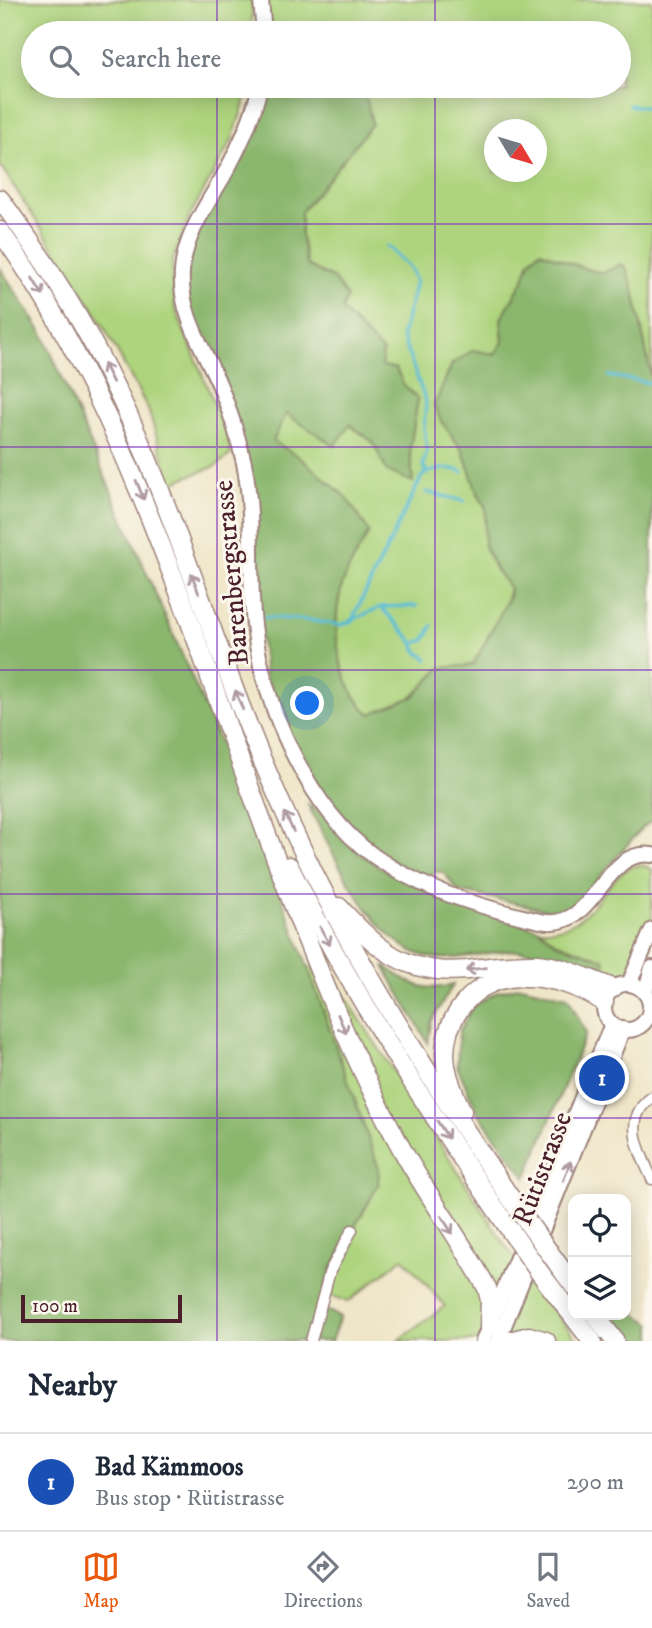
<!DOCTYPE html>
<meta charset="utf-8">
<style>
body{margin:0;font-family:"IM FELL DW Pica",serif;background:#f2f2f3;color:#1f2937}
.controls{position:absolute;right:21px;bottom:21px;display:grid;overflow:hidden;border-radius:14px;box-shadow:0 4px 18px #0003}
.controls button{width:63px;height:63px;display:grid;place-items:center;padding:0;border:0;border-bottom:2px solid #e0e1e3;background:#fff;color:#1f2937;font:35px sans-serif}
.compass{position:absolute;left:484px;top:119px;width:63px;height:63px;border-radius:50%;background:#fff;box-shadow:0 4px 18px #0003;rotate:128deg}
.scale{position:absolute;left:21px;bottom:18px;width:161px;box-sizing:border-box;padding-left:7px;border:4px solid #4a1f2b;border-top:0;font-size:19px;line-height:24px;white-space:nowrap;color:#4a1f2b;-webkit-text-stroke:5px #fbf7ec;paint-order:stroke}
.you{position:absolute;left:308px;top:704px;width:24px;height:24px;margin:-18px;border:5px solid #fff;border-radius:50%;background:#1a73e8;box-shadow:0 0 0 10px #1a73e833}
.badge{display:grid;place-items:center;width:46px;height:46px;border-radius:50%;background:#ea580c;color:#fff;font-size:23px;font-weight:700}
.pin{position:absolute;translate:-50% -50%;border:4px solid #fff;box-shadow:0 2px 7px #0006}
.list{margin:0;padding:0;list-style:none}
h2{display:flex;justify-content:space-between;align-items:center;height:91px;margin:0;padding:0 28px;font-size:30px}
h2 small{font-size:23px;font-weight:400;color:#747a83}
.list li{display:grid;grid-template-columns:46px 1fr auto;gap:21px;align-items:center;box-sizing:border-box;height:98px;padding:0 28px;border-top:2px solid #e0e1e3}
.list b{display:block;font-size:26px;white-space:nowrap}
.list p{margin:0;font-size:23px;white-space:nowrap;color:#747a83}
.list em{font-size:23px;font-style:normal;color:#747a83}
.icon{flex:none;width:38px;height:38px;fill:none;stroke:currentColor;stroke-width:2;stroke-linecap:round;stroke-linejoin:round}
.map{position:relative;flex:none;width:652px;height:1341px;overflow:hidden}
.search{position:absolute;background:#fff;box-shadow:0 4px 18px #0003;left:21px;right:21px;top:21px;height:77px;display:flex;align-items:center;gap:18px;box-sizing:border-box;padding:0 24px;border-radius:38px;color:#747a83;font-size:26px}
.sheet{height:189px;background:#fff}
nav{display:flex;justify-content:space-around;align-items:center;box-sizing:border-box;height:98px;border-top:2px solid #e0e1e3;background:#fff;font-size:19px;color:#747a83}
nav a{display:grid;justify-items:center;gap:4px}
nav .on{color:#ea580c}
.map>svg:first-child{display:block}
</style>
<div class="map">
<svg width="652" height="1341" viewBox="0 0 652 1341">
<rect width="100%" height="100%" fill="#fbf7ec"/>
<filter id="ink" filterUnits="userSpaceOnUse"><feTurbulence type="fractalNoise" baseFrequency=".0143" numOctaves="2"/><feDisplacementMap in="SourceGraphic" scale="14" xChannelSelector="R" yChannelSelector="G"/><feConvolveMatrix kernelMatrix="1 2 1 2 8 2 1 2 1" color-interpolation-filters="sRGB"/></filter>
<filter id="wash" filterUnits="userSpaceOnUse"><feTurbulence type="fractalNoise" baseFrequency=".00686" numOctaves="4" result="noise"/><feDisplacementMap in="SourceGraphic" scale="28" xChannelSelector="R" yChannelSelector="G"/><feGaussianBlur stdDeviation="1.57" result="paint"/><feColorMatrix in="noise" values="0 0 0 0 0 0 0 0 0 0 0 0 0 0 0 0 0 1.4 0 .05"/><feComposite in="paint" operator="in"/></filter>
<g filter="url(#wash)">
<rect width="100%" height="100%" fill="#efe5c8"/>
<g fill="#aed47e" stroke="#7c7a54" stroke-width="2" fill-rule="evenodd">
<polygon points="0,0 252,0 252,33 33,33 33,86 250,86 232,140 189,217 172,262 175,308 228,437 231,454 216,466 171,483 148,409 98,316 0,165"/>
<path d="M 261,0 L 652,0 L 652,381 L 634,290 L 622,265 L 602,273 L 583,268 L 540,251 L 530,261 L 524,279 L 501,319 L 503,342 L 495,354 L 473,351 L 441,421 L 463,451 L 476,489 L 486,509 L 484,546 L 496,570 L 510,588 L 503,610 L 473,665 L 441,668 L 413,697 L 370,715 C 337,685 330,628 342,586 C 347,568 360,549 369,532 L 346,497 L 299,457 L 272,441 L 286,414 L 335,445 L 350,425 L 373,442 L 387,471 L 413,481 L 410,449 L 418,399 L 403,384 L 396,369 L 380,366 L 383,352 L 342,310 L 334,279 L 307,265 L 301,235 L 300,212 L 372,124 L 365,94 L 348,86 L 619,86 L 619,33 L 264,33 ZM 494,130 L 536,130 L 536,172 L 494,172 Z"/>
<path d="M 641,865 L 652,869 L 652,918 L 627,976 L 610,982 L 542,958 L 542,951 L 605,965 L 605,960 L 557,943 L 539,929 C 599,935 603,867 641,865 Z"/>
<path d="M 307,965 L 336,982 L 505,1245 L 578,1341 L 398,1341 L 445,1306 L 403,1258 L 348,1302 L 323,1293 C 332,1273 341,1253 351,1234 C 361,1213 379,1193 379,1169 Z"/>
</g>
<g fill="#8ab66d" stroke="#6a6a4c" stroke-width="2">
<path d="M 260,86 L 348,86 L 365,93 L 372,124 L 301,212 L 301,235 L 307,265 L 334,279 L 347,297 L 342,310 L 383,352 L 381,366 L 396,369 L 403,384 L 418,399 L 410,449 L 413,482 L 387,471 L 373,442 L 350,425 L 335,446 L 286,414 L 273,441 L 299,457 L 346,497 L 369,532 C 360,549 347,568 342,586 C 330,627 337,685 370,714 L 413,697 L 441,668 L 473,665 L 509,597 L 510,588 L 496,570 L 484,546 L 486,508 L 476,489 L 463,451 L 441,421 L 434,406 L 452,364 L 473,350 L 495,354 L 503,342 L 501,319 L 524,279 L 530,261 L 540,251 L 583,268 L 602,273 L 622,264 L 626,268 L 634,290 L 652,381 L 652,821 L 642,828 L 575,905 L 562,913 L 458,891 L 444,873 L 437,871 L 424,879 L 373,849 L 312,786 L 265,678 L 246,476 L 192,325 L 182,270 Z"/>
<polygon points="0,268 43,334 245,800 307,965 379,1169 378,1185 330,1271 320,1307 340,1317 331,1341 0,1341"/>
<path d="M 308,805 L 327,817 L 359,853 L 389,873 L 450,901 L 539,929 L 557,943 L 605,960 L 605,966 C 572,958 540,949 505,951 C 483,953 459,960 436,958 C 376,954 333,852 308,805 Z"/>
<path d="M 384,966 C 410,983 421,993 453,985 L 431,1022 L 428,1043 Z"/>
<polygon points="521,986 568,997 586,1033 526,1178 478,1113 457,1066 459,1032 472,1007 497,992"/>
<polygon points="626,1308 652,1324 652,1341 632,1341 614,1315 626,1315"/>
</g>
<g fill="none" stroke-linecap="round" stroke-linejoin="round">
<g stroke="#55bbd3" stroke-width="3.5">
<polyline points="630,105 652,108"/>
<polyline points="387,246 410,268 416,281 402,336 426,402 424,427 427,452 423,464 427,473"/>
<polyline points="609,376 652,383"/>
<polyline points="426,492 464,501"/>
<polyline points="381,607 410,638 419,653 428,659"/>
<polyline points="262,617 308,620 341,625 381,607 417,606"/>
<path d="M 351,622 L 422,476 C 432,469 452,466 463,472"/>
<polyline points="416,643 425,640 432,626"/>
</g>
</g>
</g>
<g filter="url(#ink)">
<g fill="none" stroke-linecap="round" stroke-linejoin="round">
<defs>
<g id="street">
<path d="M 652,1097 C 621,1119 640,1152 652,1179"/>
<polyline points="311,1341 330,1271 352,1230"/>
</g>
<g id="secondary">
<polyline points="261,0 264,33"/>
<path d="M 260,86 C 253,119 239,148 223,177 C 206,206 184,237 182,272 C 179,313 204,349 220,386 C 230,411 238,436 244,463 C 255,517 248,571 254,625 C 263,704 307,808 374,856 C 422,890 483,908 540,921 C 597,933 601,848 652,855"/>
<polyline points="629,984 652,930"/>
<circle cx="627" cy="1007" r="23"/>
<polyline points="645,993 652,968"/>
<polyline points="483,1341 612,1024"/>
<polyline points="498,1341 623,1029"/>
</g>
<g id="highway">
<path d="M 0,199 C 49,265 92,335 126,410 C 184,537 222,672 279,799 C 343,945 429,1078 518,1209"/>
<path d="M 0,231 C 82,345 134,472 183,603 C 226,719 265,836 311,950 C 338,1019 368,1088 404,1153 C 430,1199 462,1242 487,1288 L 490,1300 L 489,1326"/>
<path d="M 289,866 C 352,994 430,1112 510,1230"/>
<path d="M 339,907 C 377,949 406,976 467,970 C 490,967 513,963 537,964 C 564,966 588,979 613,988"/>
<path d="M 462,1111 C 455,1097 449,1082 446,1066 C 443,1046 448,1026 459,1010 C 493,960 560,975 604,1002"/>
<polyline points="549,1252 573,1285"/>
<polyline points="540,1273 592,1341"/>
<polyline points="595,1315 615,1341"/>
<polyline points="510,1341 529,1336 546,1341"/>
</g>
</defs>
<use href="#street" stroke="#9c827a" stroke-width="13"/>
<use href="#secondary" stroke="#9c827a" stroke-width="18"/>
<use href="#highway" stroke="#9c827a" stroke-width="21"/>
<use href="#street" stroke="#fff" stroke-width="10"/>
<use href="#secondary" stroke="#fff" stroke-width="14"/>
<use href="#highway" stroke="#fff" stroke-width="18"/>
<defs>
<g id="highway-bridge">
<polyline points="518,1209 549,1252"/>
<polyline points="510,1230 540,1273"/>
</g>
</defs>
<use href="#highway-bridge" stroke="#9c827a" stroke-width="21" stroke-linecap="butt"/>
<use href="#highway-bridge" stroke="#fff" stroke-width="18"/>
</g>
<defs><path id="oneway-shaft" d="M-6 0H5M1.5-3L5.5 0L1.5 3" fill="none" stroke-width="1.6" stroke-linecap="round" stroke-linejoin="round" transform="scale(1.75)"/></defs>
<g stroke="#ae9aa0">
<use href="#oneway-shaft" transform="translate(38 287) rotate(58)"/>
<use href="#oneway-shaft" transform="translate(108 373) rotate(-117)"/>
<use href="#oneway-shaft" transform="translate(140 490) rotate(68)"/>
<use href="#oneway-shaft" transform="translate(195 583) rotate(-110)"/>
<use href="#oneway-shaft" transform="translate(239 700) rotate(-111)"/>
<use href="#oneway-shaft" transform="translate(289 822) rotate(-115)"/>
<use href="#oneway-shaft" transform="translate(325 936) rotate(61)"/>
<use href="#oneway-shaft" transform="translate(476 969) rotate(173)"/>
<use href="#oneway-shaft" transform="translate(342 1024) rotate(66)"/>
<use href="#oneway-shaft" transform="translate(443 1130) rotate(57)"/>
<use href="#oneway-shaft" transform="translate(567 1171) rotate(-70)"/>
<use href="#oneway-shaft" transform="translate(447 1225) rotate(58)"/>
</g>
</g>
<path fill="none" stroke="#7b2cbf" stroke-width="2" stroke-opacity="0.55" d="M 217,0 L 217,33M 435,0 L 435,33M 217,86 L 217,1341M 435,86 L 435,1341M 0,224 L 652,224M 0,447 L 652,447M 0,670 L 652,670M 0,894 L 652,894M 0,1118 L 652,1118"/>
<g text-anchor="middle" stroke-width="6" stroke-linejoin="round" paint-order="stroke">
<g font-size="28" fill="#4a1f2b" stroke="#fbf7ec">
<text transform="translate(230 573) rotate(-95)" y="10">Barenbergstrasse</text>
<text transform="translate(541 1168) rotate(-69)" y="10">Rütistrasse</text>
</g>
</g>
</svg>
<div class="controls">
<button><svg class="icon" aria-label="locate" viewBox="0 0 24 24"><circle cx="12" cy="12" r="6"/><path d="M12 2v4M12 18v4M2 12h4M18 12h4"/></svg></button>
<button><svg class="icon" aria-label="layers" viewBox="0 0 24 24"><path d="M12 4l9 5-9 5-9-5zM3 14l9 5 9-5"/></svg></button>
</div>
<svg class="compass" viewBox="-18 -18 36 36"><path d="M0-13l5 13h-10z" fill="#e53935"/><path d="M0 13l5-13h-10z" fill="#747a83"/></svg>
<div class="scale">100 m</div>
<div class="you"></div>
<div class="pin badge" style="left:602px;top:1078px;background:#1a4fb4">1</div>
<div class="search"><svg class="icon" aria-label="search" viewBox="0 0 24 24"><circle cx="10" cy="10" r="6"/><path d="M15 15l6 6"/></svg>Search here</div>
</div>
<section class="sheet">
<h2>Nearby<small></small></h2>
<ul class="list">
<li><span class="badge" style="background:#1a4fb4">1</span><div><b>Bad Kämmoos</b><p>Bus stop · Rütistrasse</p></div><em>290 m</em></li>
</ul>
</section>
<nav>
<a class="on"><svg class="icon" aria-label="map" viewBox="0 0 24 24"><path d="M3 6l6-2 6 2 6-2v14l-6 2-6-2-6 2zM9 4v14M15 6v14"/></svg>Map</a>
<a><svg class="icon" aria-label="directions" viewBox="0 0 24 24"><path d="M12 3l9 9-9 9-9-9zM9 14v-3h6M13 9l2 2-2 2"/></svg>Directions</a>
<a><svg class="icon" aria-label="saved" viewBox="0 0 24 24"><path d="M7 4h10v16l-5-4-5 4z"/></svg>Saved</a>
</nav>
